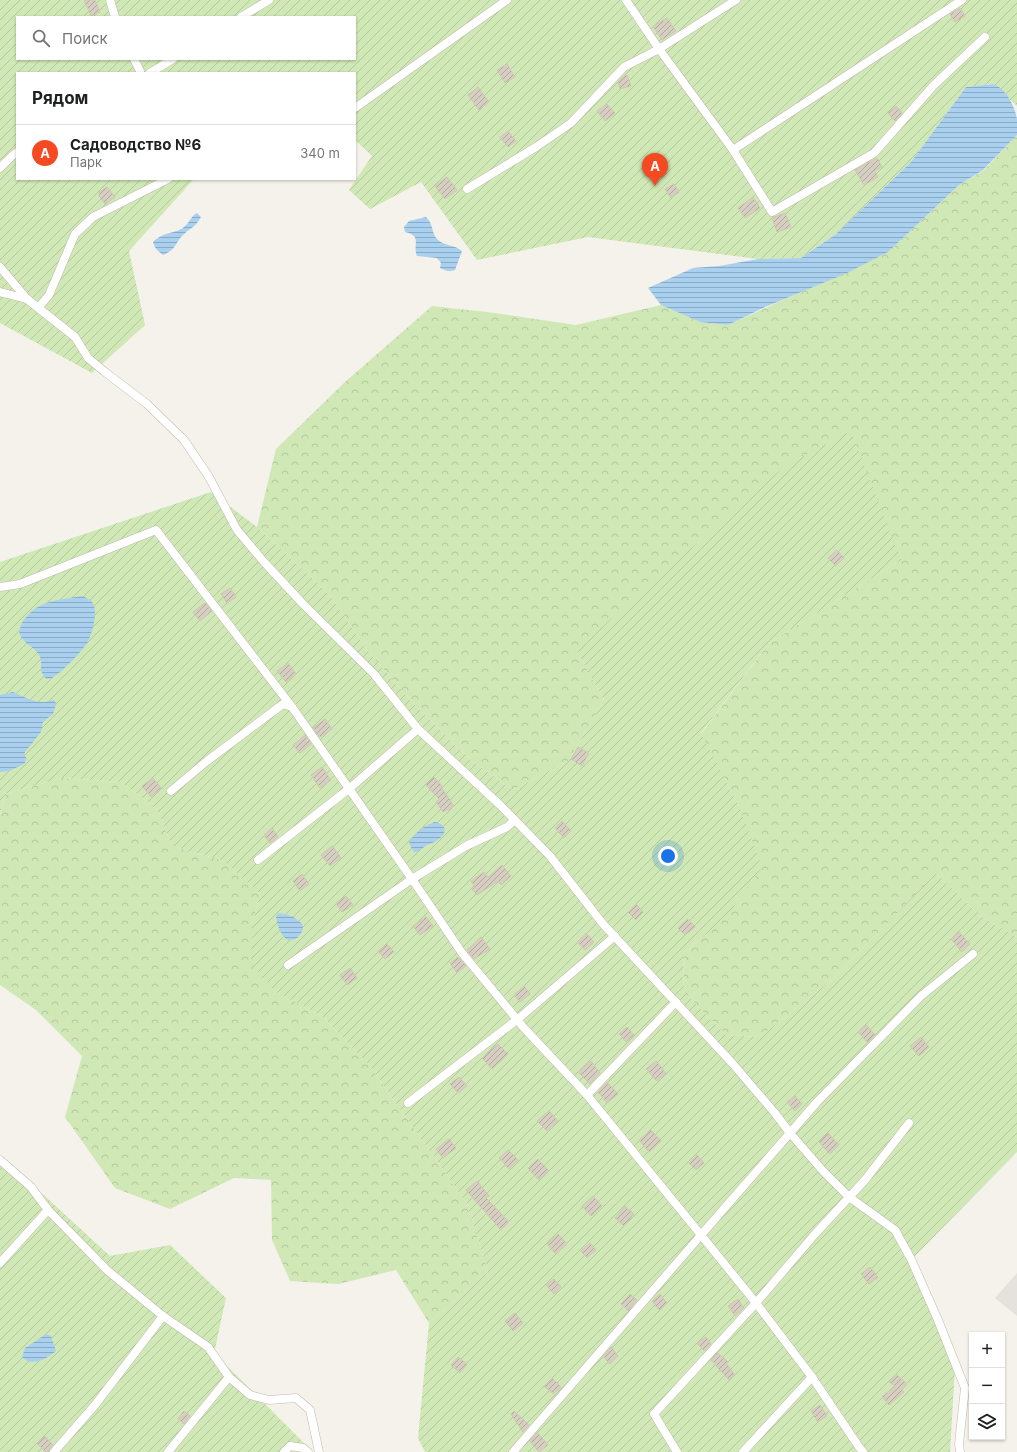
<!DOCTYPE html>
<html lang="ru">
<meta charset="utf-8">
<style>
body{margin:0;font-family:Inter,sans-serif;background:#f6f6f6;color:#202124}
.controls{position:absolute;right:12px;bottom:12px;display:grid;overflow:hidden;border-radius:0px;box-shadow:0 1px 3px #0004}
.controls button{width:36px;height:36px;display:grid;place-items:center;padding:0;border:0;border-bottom:1px solid #e0e0e0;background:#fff;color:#202124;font:20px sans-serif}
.you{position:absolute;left:668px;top:856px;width:14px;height:14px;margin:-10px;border:3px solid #fff;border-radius:50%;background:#1a73e8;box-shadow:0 0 0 6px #1a73e833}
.badge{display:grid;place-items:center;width:26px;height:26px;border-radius:50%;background:#f54921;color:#fff;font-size:13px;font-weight:700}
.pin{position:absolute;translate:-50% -33px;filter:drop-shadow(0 1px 2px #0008)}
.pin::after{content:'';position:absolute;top:21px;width:14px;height:12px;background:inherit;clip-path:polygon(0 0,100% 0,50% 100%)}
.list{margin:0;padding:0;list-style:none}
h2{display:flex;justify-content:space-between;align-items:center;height:52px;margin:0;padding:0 16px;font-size:17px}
h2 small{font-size:13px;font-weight:400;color:#757577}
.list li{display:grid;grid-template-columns:26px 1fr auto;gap:12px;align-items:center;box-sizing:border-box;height:56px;padding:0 16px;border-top:1px solid #e0e0e0}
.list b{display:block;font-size:15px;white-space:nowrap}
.list p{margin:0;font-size:13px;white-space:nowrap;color:#757577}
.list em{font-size:13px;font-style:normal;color:#757577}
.icon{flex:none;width:22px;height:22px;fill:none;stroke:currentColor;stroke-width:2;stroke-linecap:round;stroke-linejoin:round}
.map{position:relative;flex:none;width:1017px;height:1452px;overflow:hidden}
.search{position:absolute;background:#fff;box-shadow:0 1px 3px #0004;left:16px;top:16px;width:340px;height:44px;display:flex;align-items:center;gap:10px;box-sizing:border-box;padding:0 14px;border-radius:0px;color:#757577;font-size:15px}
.panel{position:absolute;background:#fff;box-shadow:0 1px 3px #0004;left:16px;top:72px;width:340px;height:108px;border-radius:0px}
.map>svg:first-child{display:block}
</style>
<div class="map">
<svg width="1017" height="1452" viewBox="0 0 1017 1452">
<defs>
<pattern id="forest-crowns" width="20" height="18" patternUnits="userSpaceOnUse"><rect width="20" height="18" fill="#cfe8b5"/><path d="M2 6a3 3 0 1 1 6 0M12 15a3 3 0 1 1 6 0" fill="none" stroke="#b3c89c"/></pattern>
<pattern id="garden-furrows" width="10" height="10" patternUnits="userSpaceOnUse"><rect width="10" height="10" fill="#cfe8b5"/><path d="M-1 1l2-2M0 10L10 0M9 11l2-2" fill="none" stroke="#b3c89c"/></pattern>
<pattern id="water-rules" width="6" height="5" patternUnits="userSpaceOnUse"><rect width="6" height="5" fill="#a9d0ef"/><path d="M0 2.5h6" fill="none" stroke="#8caac3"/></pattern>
<pattern id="building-hatch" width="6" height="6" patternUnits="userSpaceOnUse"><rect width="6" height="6" fill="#d6cec0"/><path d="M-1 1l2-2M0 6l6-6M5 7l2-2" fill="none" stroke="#b0a99d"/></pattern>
</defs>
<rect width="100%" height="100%" fill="#f5f2eb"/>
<polygon fill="#e5e1dc" points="1017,1273 1017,1316 995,1298"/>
<g fill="url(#forest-crowns)">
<polygon points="1017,135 1017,937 980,916 936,873 834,978 760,1037 726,1035 684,992 683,954 727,916 739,806 701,734 769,643 901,560 576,650 604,700 568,761 513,790 473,762 410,700 368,651 329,594 257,527 276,449 345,382 432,306 495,313 576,325 661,305 700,322 728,325 888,252 959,185 984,170"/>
<polygon points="62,778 121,782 156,808 172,846 224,861 260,894 252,925 276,992 323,1017 369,1065 467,1204 488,1272 429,1323 396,1270 338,1284 290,1281 272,1240 271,1180 234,1178 170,1209 115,1188 65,1117 82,1056 36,1010 0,985 0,815 5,794"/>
</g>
<g fill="url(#garden-furrows)" fill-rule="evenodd">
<path d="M 0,0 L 1017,0 L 1017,106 L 993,84 L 966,87 L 911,162 L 836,234 L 801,258 L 758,259 L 588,237 L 477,260 L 421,182 L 370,209 L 349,190 L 372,156 L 355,140 L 355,73 L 17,73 L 17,179 L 194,179 L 129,251 L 145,325 L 92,373 L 0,323 ZM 17,17 L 355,17 L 355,59 L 17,59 Z"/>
<polygon points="851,431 901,560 769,643 701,733 739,806 762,867 727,916 683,954 684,992 726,1035 760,1037 834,978 936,873 980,916 1017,937 1017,1152 914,1257 955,1366 950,1452 425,1452 418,1438 429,1323 488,1272 467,1204 369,1065 323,1017 276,992 251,964 252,925 260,894 224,861 172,846 156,808 121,782 62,778 5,794 0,814 0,562 211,492 257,527 329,594 368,651 410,700 473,762 513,790 568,761 604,700 576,650 785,466"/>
<polygon points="0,1155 110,1256 170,1245 226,1298 214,1353 313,1452 0,1452"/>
</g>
<g fill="url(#water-rules)">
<path d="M 993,84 C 1006,88 1015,107 1017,119 C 1017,125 1017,130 1017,135 L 983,170 L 959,185 L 888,252 L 847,273 L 765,307 L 728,325 L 700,322 L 661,305 L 648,288 L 693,268 L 719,266 L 758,259 L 801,258 L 836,234 L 911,162 L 966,87 Z"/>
<path d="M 197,213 L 201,217 C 195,228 191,227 183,235 C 174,244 177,249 163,255 C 158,251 155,249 153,242 C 164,231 176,234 184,227 C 190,222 191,216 197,213 Z"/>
<path d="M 426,217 C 434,224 431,234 438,240 C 445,246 455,245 462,251 L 455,270 C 449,272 446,271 440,268 L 441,263 L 437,258 L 417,256 C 412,245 423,236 405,232 L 404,227 L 409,221 Z"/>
<path d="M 82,596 C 86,598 90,599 92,602 C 99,611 92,635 87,643 C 83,650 55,681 47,679 C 44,678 42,673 41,670 C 41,665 42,659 39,655 C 35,647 24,644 20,635 C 18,630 21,626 23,621 C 39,599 57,601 82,596 Z"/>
<path d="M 13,692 C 24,697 40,706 52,700 L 55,701 L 56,704 L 53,714 L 43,722 L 41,732 L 25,752 L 24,755 L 27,759 L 24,764 L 9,771 L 0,772 L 0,695 Z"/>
<path d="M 435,822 C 446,824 448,832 439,839 C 436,842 431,843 427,845 C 424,847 420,850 417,852 L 414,852 L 411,847 L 409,842 C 415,833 425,825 435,822 Z"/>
<path d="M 279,913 C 290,915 296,917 303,925 C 304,936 291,945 284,937 C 279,931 277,923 276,916 Z"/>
<path d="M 46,1334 L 51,1336 L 56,1351 C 48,1358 32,1368 22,1357 L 25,1348 Z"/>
</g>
<g fill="url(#building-hatch)" stroke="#d1c7b3">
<polygon points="84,0 95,0 100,12 91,16"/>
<polygon points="960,8 965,16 955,22 950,14"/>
<polygon points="667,18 676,31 662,40 653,26"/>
<polygon points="507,64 515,77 505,83 497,70"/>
<polygon points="627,75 631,86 620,89 618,82 622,77"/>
<polygon points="478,87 489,102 479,110 468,95"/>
<polygon points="607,104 615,113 605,121 597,111"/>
<polygon points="896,106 902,113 895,121 888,113"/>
<polygon points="508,131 516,141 508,147 500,137"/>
<polygon points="877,158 882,167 874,171 878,177 864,185 855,170"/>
<polygon points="447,177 457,190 445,199 435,186"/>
<polygon points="674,184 679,192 671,198 665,189"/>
<polygon points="107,187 115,197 105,204 99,196 99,192"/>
<polygon points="753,197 760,208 745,218 738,208"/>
<polygon points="785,213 791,227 777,232 772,218"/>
<polygon points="837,550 844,558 836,566 828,558"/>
<polygon points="230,588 236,597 227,603 221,594"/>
<polygon points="205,603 212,611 200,621 193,612"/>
<polygon points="288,663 296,674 286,682 277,671"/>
<polygon points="325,719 332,729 320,737 313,728"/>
<polygon points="305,735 311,744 300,753 293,745"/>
<polygon points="578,747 589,753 582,766 571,759"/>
<polygon points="322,767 331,780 320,788 311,775"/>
<polygon points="434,777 442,786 441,787 454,806 449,810 448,809 443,812 436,802 439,799 426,785"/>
<polygon points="153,778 161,788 151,797 142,786"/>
<polygon points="562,821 571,831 564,838 555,828"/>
<polygon points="272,828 278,837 270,843 264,835"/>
<polygon points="332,846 341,858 330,866 321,855"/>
<polygon points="502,865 511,876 501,885 498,881 477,895 472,889 475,887 471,881 484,872 488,877"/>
<polygon points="302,874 309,884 300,891 293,881"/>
<polygon points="346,896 353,905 342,912 336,903"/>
<polygon points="636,904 643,912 636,920 628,912"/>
<polygon points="426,917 433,926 420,935 413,926"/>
<polygon points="688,919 695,927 685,935 678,928"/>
<polygon points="959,932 970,944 962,952 951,939"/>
<polygon points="586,933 594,942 585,950 577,942"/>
<polygon points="481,937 490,949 474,959 467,950"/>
<polygon points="387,944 394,952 385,959 378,951"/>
<polygon points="458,957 466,966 457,973 450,963"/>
<polygon points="350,968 357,978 347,985 340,975"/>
<polygon points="524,986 530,994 520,1002 514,995"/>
<polygon points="866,1025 875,1035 867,1042 858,1032"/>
<polygon points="627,1027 634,1035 626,1042 619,1034"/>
<polygon points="921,1037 929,1047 919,1056 910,1046"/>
<polygon points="498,1044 508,1054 492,1069 482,1058"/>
<polygon points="591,1061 600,1073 590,1084 588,1081 587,1081 578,1072"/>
<polygon points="656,1061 666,1073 657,1081 646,1069"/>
<polygon points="459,1077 467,1086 458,1093 450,1084"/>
<polygon points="607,1082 618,1094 607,1103 598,1092"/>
<polygon points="795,1096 802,1104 795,1111 787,1102"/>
<polygon points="549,1111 558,1121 547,1131 537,1121"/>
<polygon points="651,1130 661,1141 649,1152 639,1140"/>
<polygon points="828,1133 839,1145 830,1154 819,1142"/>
<polygon points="449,1139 456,1148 443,1158 436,1149"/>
<polygon points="508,1150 518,1160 509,1169 499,1158"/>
<polygon points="697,1155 704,1163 696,1170 689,1163"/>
<polygon points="538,1159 549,1171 539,1180 528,1168"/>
<polygon points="477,1181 489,1196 486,1198 509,1222 501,1230 466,1190"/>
<polygon points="593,1196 602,1206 591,1216 582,1206"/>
<polygon points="625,1206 634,1214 624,1226 615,1218"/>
<polygon points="558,1234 567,1244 556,1254 547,1244"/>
<polygon points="590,1243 596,1250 587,1258 581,1251"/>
<polygon points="870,1267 878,1277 869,1284 861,1274"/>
<polygon points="554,1279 561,1287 554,1294 546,1285"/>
<polygon points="630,1294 637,1300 628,1311 621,1304"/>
<polygon points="660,1294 667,1303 659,1310 652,1301"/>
<polygon points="738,1299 744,1308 735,1316 728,1306"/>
<polygon points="515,1313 523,1323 513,1331 505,1321"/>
<polygon points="706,1337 711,1344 704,1351 697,1343"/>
<polygon points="611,1347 618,1356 610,1364 603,1356"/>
<polygon points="718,1353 728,1362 726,1363 735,1375 729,1380 711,1360"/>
<polygon points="458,1357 467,1364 460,1373 451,1365"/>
<polygon points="896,1374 907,1384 902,1390 904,1392 889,1405 882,1397 895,1386 889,1382"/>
<polygon points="552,1378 561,1387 553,1394 544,1386"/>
<polygon points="820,1405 827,1416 818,1422 811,1411"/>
<polygon points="184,1411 190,1416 184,1424 178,1419"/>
<polygon points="514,1411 529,1425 523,1432 511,1414"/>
<polygon points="537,1432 548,1445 539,1452 530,1441"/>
<polygon points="45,1436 53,1445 47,1452 45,1452 37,1443"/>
</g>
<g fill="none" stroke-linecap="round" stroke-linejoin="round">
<defs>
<g id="service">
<polyline points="110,0 115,17"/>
<polyline points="626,0 659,49 733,150 962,0"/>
<polyline points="241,17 269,0"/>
<polyline points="134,59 140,71 140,73"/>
<polyline points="150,73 173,59"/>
<polyline points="355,108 507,0"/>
<polyline points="733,150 772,212 874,153 934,85 985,37"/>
<polyline points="0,168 12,156 17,152"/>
<polyline points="467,189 536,147 571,123 624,67 659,49 736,0"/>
<polyline points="0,267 27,299 75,337 88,358 105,372 147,404 184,440 209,477 237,530 264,562 303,604 374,674 418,729 500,805 550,856 603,924 733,1064 774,1112 790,1133 823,1171 849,1197 895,1230 911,1259 938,1320 965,1388 959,1444 960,1452"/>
<polyline points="0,292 27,299"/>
<polyline points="38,308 49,295 75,234 93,217 168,179"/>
<polyline points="0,587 20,584 156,530 292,707"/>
<polyline points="171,791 207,761 283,704 292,707 412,879 288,965"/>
<polyline points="515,820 507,827 466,846 412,879 462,953 524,1028 587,1095"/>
<polyline points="258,860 350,788 418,729"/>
<polyline points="408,1103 518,1019 615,936"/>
<polyline points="0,1160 31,1187 48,1210 108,1271 163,1316 208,1347 229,1377 250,1395 269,1400 296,1398 310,1410 319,1452"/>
<polyline points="0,1263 48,1210"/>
<polyline points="54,1452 95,1405 163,1316"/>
<polyline points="168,1452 229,1377"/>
<polyline points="284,1452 290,1446 303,1448 308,1452"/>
<polyline points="513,1452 701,1235 587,1095 676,1002"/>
<polyline points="677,1452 654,1414 756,1303 701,1235 817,1102 921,996 973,954"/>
<polyline points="743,1452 812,1377"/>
<polyline points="863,1452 859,1447 812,1377 756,1303 815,1234 865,1180 909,1123"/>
</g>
</defs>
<use href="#service" stroke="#c0baad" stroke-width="9"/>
<use href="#service" stroke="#fff" stroke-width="8"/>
</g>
</svg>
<div class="controls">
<button>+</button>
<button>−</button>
<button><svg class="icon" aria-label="layers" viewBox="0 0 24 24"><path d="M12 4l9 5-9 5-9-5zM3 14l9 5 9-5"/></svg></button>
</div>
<div class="you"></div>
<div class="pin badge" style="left:655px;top:186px">A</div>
<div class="search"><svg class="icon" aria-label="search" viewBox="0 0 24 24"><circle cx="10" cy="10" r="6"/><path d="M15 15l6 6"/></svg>Поиск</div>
<section class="panel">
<h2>Рядом<small></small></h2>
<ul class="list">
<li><span class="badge">A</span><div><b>Садоводство №6</b><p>Парк</p></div><em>340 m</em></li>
</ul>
</section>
</div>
